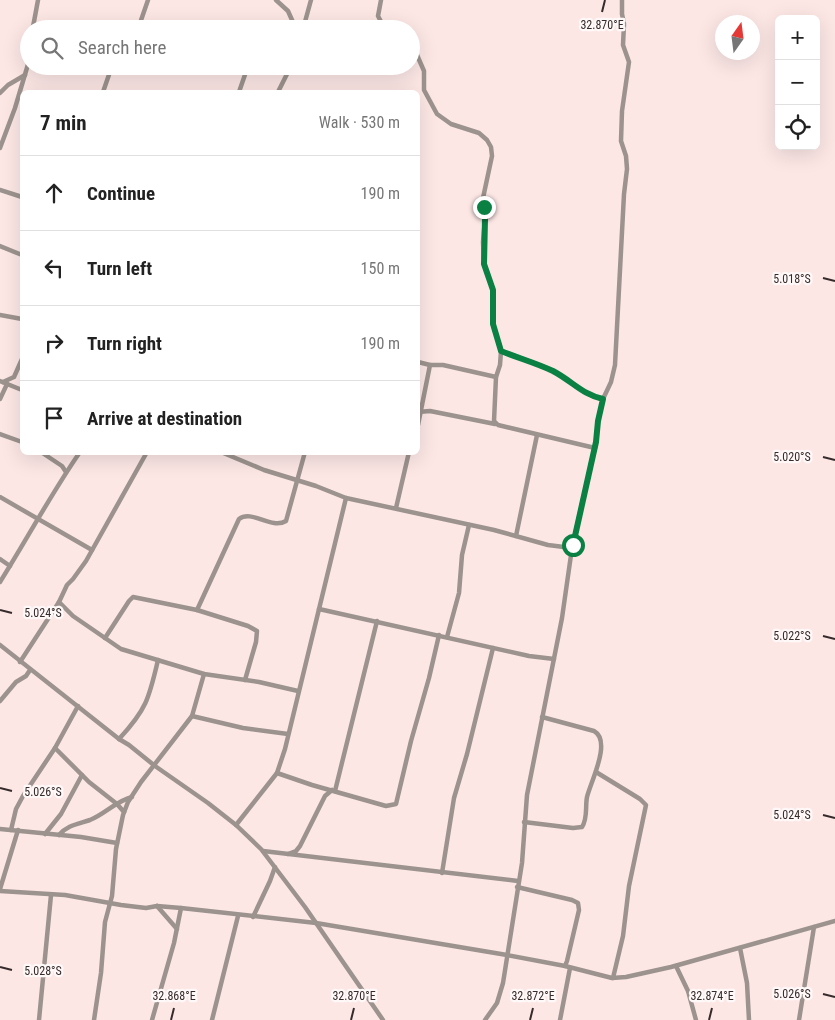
<!DOCTYPE html>
<meta charset="utf-8">
<style>
body{margin:0;font-family:"Roboto Condensed",sans-serif;background:#f2f2f2;color:#222}
.controls{position:absolute;right:15px;top:15px;display:grid;overflow:hidden;border-radius:8px;box-shadow:0 5px 20px #0002}
.controls button{width:45px;height:45px;display:grid;place-items:center;padding:0;border:0;border-bottom:1px solid #e0e0e0;background:#fff;color:#222;font:25px sans-serif}
.compass{position:absolute;left:715px;top:15px;width:45px;height:45px;border-radius:50%;background:#fff;box-shadow:0 5px 20px #0002;rotate:14deg}
.stop{position:absolute;width:15px;height:15px;margin:-11px;border:4px solid #0b8043;border-radius:50%;background:#fff}
.stop.end{background:#0b8043;border-color:#fff;box-shadow:0 1px 5px #0008}
.list{margin:0;padding:0;list-style:none}
h2{display:flex;justify-content:space-between;align-items:center;height:65px;margin:0;padding:0 20px;font-size:21px}
h2 small{font-size:16px;font-weight:400;color:#767676}
.list li{display:grid;grid-template-columns:32px 1fr auto;gap:15px;align-items:center;box-sizing:border-box;height:75px;padding:0 20px;border-top:1px solid #e0e0e0}
.list b{display:block;font-size:19px;white-space:nowrap}
.list em{font-size:16px;font-style:normal;color:#767676}
.icon{flex:none;width:28px;height:28px;fill:none;stroke:currentColor;stroke-width:2;stroke-linecap:round;stroke-linejoin:round}
.map{position:relative;flex:none;width:835px;height:1020px;overflow:hidden}
.search{position:absolute;background:#fff;box-shadow:0 5px 20px #0002;left:20px;top:20px;width:400px;height:55px;display:flex;align-items:center;gap:12px;box-sizing:border-box;padding:0 18px;border-radius:28px;color:#767676;font-size:19px}
.panel{position:absolute;background:#fff;box-shadow:0 5px 20px #0002;left:20px;top:90px;width:400px;height:365px;border-radius:8px}
.map>svg:first-child{display:block}
</style>
<div class="map">
<svg width="835" height="1020" viewBox="0 0 835 1020">
<rect width="100%" height="100%" fill="#fce7e5"/>
<g fill="none" stroke-linecap="round" stroke-linejoin="round">
<g stroke="#9c938e" stroke-width="4.5">
<polyline points="276,0 288,11 296,29"/>
<polyline points="381,0 378,16 385,29"/>
<polyline points="33,26 77,29"/>
<polyline points="33,27 38,0"/>
<polyline points="138,29 148,0"/>
<polyline points="303,29 311,0"/>
<polyline points="411,47 417,55 424,71 424,90 437,114 451,124 479,133 487,140 491,147 492,156 483,198 485,219 483,242 484,264 493,290 493,324 501,351 500,365 496,377 494,421 498,425 595,448"/>
<polyline points="103,92 112,66"/>
<polyline points="239,92 248,66"/>
<polyline points="278,92 291,66"/>
<polyline points="0,93 8,85 25,75"/>
<polyline points="0,148 15,108 29,61"/>
<polyline points="0,190 22,197"/>
<polyline points="0,246 22,255"/>
<polyline points="0,315 22,319"/>
<path d="M 501,351 C 518,358 536,363 553,371 C 572,381 583,395 603,399"/>
<polyline points="418,362 430,365 443,365 496,377"/>
<polyline points="0,381 22,390"/>
<polyline points="3,382 14,377 22,359"/>
<polyline points="0,399 7,384"/>
<polyline points="418,412 430,411 495,424"/>
<polyline points="418,425 430,365"/>
<polyline points="0,434 22,442"/>
<polyline points="41,452 62,466 66,472"/>
<polyline points="221,452 264,470 316,486 346,498 494,530 548,545 572,548"/>
<polyline points="0,497 92,550"/>
<polyline points="396,508 409,452"/>
<polyline points="516,536 537,435"/>
<polyline points="0,559 10,566"/>
<path d="M 0,582 C 27,539 51,494 80,452"/>
<polyline points="59,602 73,616 121,649 204,674 259,682 298,691"/>
<polyline points="319,609 529,656 554,659"/>
<polyline points="197,610 248,626 257,631 256,642 245,680"/>
<polyline points="447,637 459,593 462,555 469,525"/>
<path d="M 105,638 L 129,601 L 133,597 L 197,610 L 239,519 C 252,509 271,530 286,521 L 305,452"/>
<polyline points="0,645 119,739 129,745 155,766 208,803 236,825 261,849 305,907 383,1020"/>
<polyline points="20,662 59,602 67,585 73,579 86,561 147,452"/>
<polyline points="0,701 16,682 26,676 30,670"/>
<polyline points="192,716 243,728 288,734"/>
<path d="M 119,739 C 146,710 149,699 158,660"/>
<polyline points="55,748 89,782 117,804 124,812"/>
<polyline points="596,772 640,799 646,805 629,886 623,936 613,978"/>
<polyline points="277,773 312,785 386,806 396,804 411,741 429,678 439,635"/>
<polyline points="335,791 377,621"/>
<path d="M 524,822 L 573,828 L 582,827 C 588,818 585,807 587,797 C 591,781 612,741 594,731 L 542,717"/>
<polyline points="236,825 277,773 285,749 346,498"/>
<polyline points="0,829 81,837 117,843"/>
<polyline points="11,830 16,809 23,796 55,748 78,706"/>
<polyline points="45,834 61,814 82,775"/>
<path d="M 59,835 C 67,825 78,824 90,820 C 105,814 116,801 132,797"/>
<polyline points="263,851 518,881"/>
<polyline points="288,854 296,851 300,846 325,796 332,790"/>
<polyline points="442,873 454,798 467,754 493,648"/>
<polyline points="517,887 572,900 578,903 579,910 567,961 565,966"/>
<polyline points="0,889 18,830"/>
<polyline points="0,891 65,895 121,905 146,908 157,906 181,908 316,923 507,955 565,966 612,978 626,977 671,967 835,921"/>
<polyline points="157,906 177,929"/>
<polyline points="253,917 270,881 275,867"/>
<polyline points="740,948 747,983 749,1020"/>
<polyline points="676,966 688,991 696,1020"/>
<polyline points="39,1020 51,895"/>
<polyline points="94,1020 101,973 105,922 112,896 116,849 123,815 128,802 141,782 192,716 204,674"/>
<polyline points="152,1020 174,943 181,908"/>
<polyline points="212,1020 238,916"/>
<polyline points="485,1020 497,1003 503,983 522,863 527,795 562,618 572,548 596,442 598,421 603,399 611,382 615,365 624,194 627,169 626,156 621,141 622,111 629,62 623,45 624,24 622,14 622,0"/>
<polyline points="560,1020 570,968"/>
<polyline points="799,1020 814,927"/>
</g>
</g>
<g fill="none" stroke-linecap="round" stroke-linejoin="round">
<path stroke="#0b8043" stroke-width="6" d="M 484,207 L 485,219 L 484,264 L 493,290 L 493,324 L 501,351 C 518,358 536,363 553,371 C 572,381 583,395 603,399 L 598,421 L 596,442 L 573,545"/>
</g>
<path fill="none" stroke="#352b2a" stroke-width="2" d="M 602,12 L 605,0M 823,278 L 835,281M 823,457 L 835,460M 0,610 L 12,613M 823,636 L 835,639M 0,788 L 12,791M 823,815 L 835,818M 0,967 L 12,970M 823,994 L 835,997M 171,1020 L 174,1008M 351,1020 L 354,1008M 530,1020 L 533,1008M 709,1020 L 712,1008"/>
<g font-size="12" text-anchor="middle" fill="#352b2a" stroke="#fef8f8" stroke-width="4.5" stroke-linejoin="round" paint-order="stroke">
<text x="602" y="29">32.870°E</text>
<text x="792" y="283">5.018°S</text>
<text x="792" y="461">5.020°S</text>
<text x="43" y="617">5.024°S</text>
<text x="792" y="640">5.022°S</text>
<text x="43" y="796">5.026°S</text>
<text x="792" y="819">5.024°S</text>
<text x="43" y="975">5.028°S</text>
<text x="792" y="998">5.026°S</text>
<text x="174" y="1000">32.868°E</text>
<text x="354" y="1000">32.870°E</text>
<text x="533" y="1000">32.872°E</text>
<text x="712" y="1000">32.874°E</text>
</g>
</svg>
<div class="controls">
<button>+</button>
<button>−</button>
<button><svg class="icon" aria-label="locate" viewBox="0 0 24 24"><circle cx="12" cy="12" r="6"/><path d="M12 2v4M12 18v4M2 12h4M18 12h4"/></svg></button>
</div>
<svg class="compass" viewBox="-18 -18 36 36"><path d="M0-13l5 13h-10z" fill="#e53935"/><path d="M0 13l5-13h-10z" fill="#767676"/></svg>
<div class="stop" style="left:573px;top:545px"></div>
<div class="stop end" style="left:484px;top:207px"></div>
<div class="search"><svg class="icon" aria-label="search" viewBox="0 0 24 24"><circle cx="10" cy="10" r="6"/><path d="M15 15l6 6"/></svg>Search here</div>
<section class="panel">
<h2>7 min<small>Walk · 530 m</small></h2>
<ul class="list">
<li><svg class="icon" aria-label="ahead" viewBox="0 0 24 24"><path d="M12 20V5M6 11l6-6 6 6"/></svg><div><b>Continue</b></div><em>190 m</em></li>
<li><svg class="icon" aria-label="left" viewBox="0 0 24 24"><path d="M17 20v-9H6M10 6l-5 5 5 5"/></svg><div><b>Turn left</b></div><em>150 m</em></li>
<li><svg class="icon" aria-label="right" viewBox="0 0 24 24"><path d="M7 20v-9h11M14 6l5 5-5 5"/></svg><div><b>Turn right</b></div><em>190 m</em></li>
<li><svg class="icon" aria-label="arrive" viewBox="0 0 24 24"><path d="M6 21V4h12l-3 4 3 4H6"/></svg><div><b>Arrive at destination</b></div></li>
</ul>
</section>
</div>
